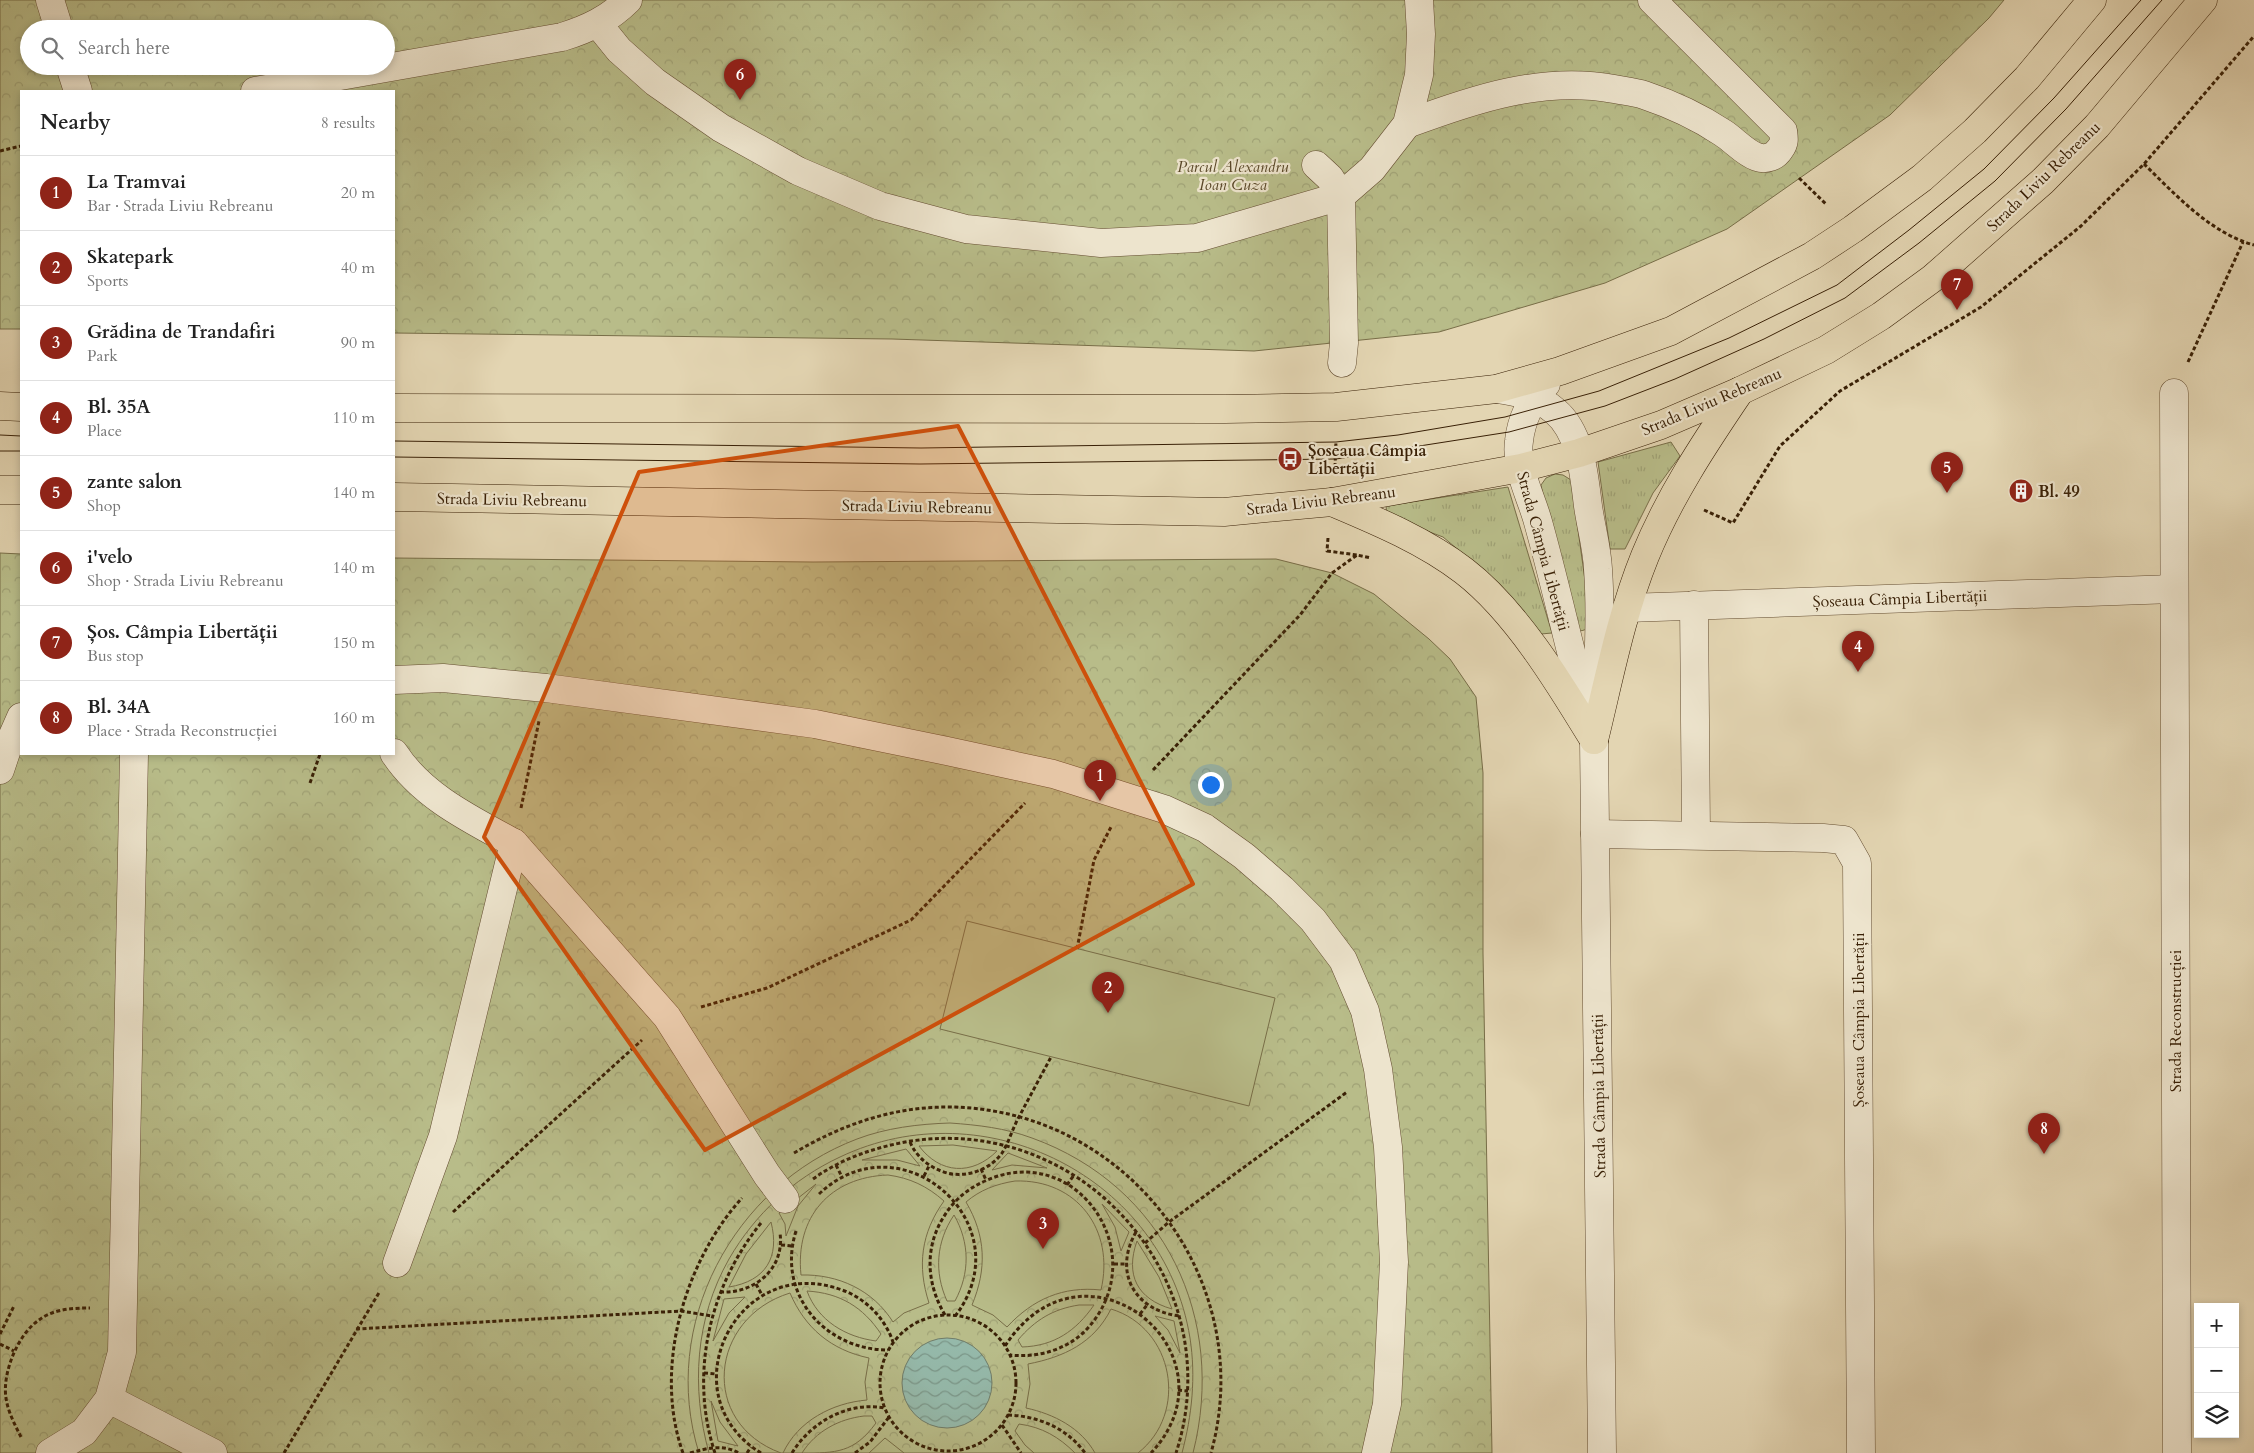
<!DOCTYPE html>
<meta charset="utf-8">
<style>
body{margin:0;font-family:Cardo,serif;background:#f6f6f6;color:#222}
.controls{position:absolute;right:15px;bottom:15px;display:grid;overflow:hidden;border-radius:0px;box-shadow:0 2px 8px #0003}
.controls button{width:45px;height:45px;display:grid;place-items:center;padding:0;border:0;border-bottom:1px solid #e0e0e0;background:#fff;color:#222;font:25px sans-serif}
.you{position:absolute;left:1210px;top:784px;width:18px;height:18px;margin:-12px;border:4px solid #fff;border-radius:50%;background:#1a73e8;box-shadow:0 0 0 8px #1a73e833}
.badge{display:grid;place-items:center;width:32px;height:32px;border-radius:50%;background:#8f2418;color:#fff;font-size:16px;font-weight:700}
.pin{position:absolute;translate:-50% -41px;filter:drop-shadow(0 1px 2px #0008)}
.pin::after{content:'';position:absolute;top:26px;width:18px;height:15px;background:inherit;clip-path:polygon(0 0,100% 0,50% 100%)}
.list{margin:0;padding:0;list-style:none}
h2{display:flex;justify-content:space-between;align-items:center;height:65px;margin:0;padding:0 20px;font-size:21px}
h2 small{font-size:16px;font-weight:400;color:#767676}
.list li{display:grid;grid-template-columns:32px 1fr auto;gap:15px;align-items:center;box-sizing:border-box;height:75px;padding:0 20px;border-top:1px solid #e0e0e0}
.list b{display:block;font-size:19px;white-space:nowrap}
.list p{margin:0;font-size:16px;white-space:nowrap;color:#767676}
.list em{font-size:16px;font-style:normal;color:#767676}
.icon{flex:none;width:28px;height:28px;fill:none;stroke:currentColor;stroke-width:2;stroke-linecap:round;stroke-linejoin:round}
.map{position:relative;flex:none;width:2254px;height:1453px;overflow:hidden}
.search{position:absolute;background:#fff;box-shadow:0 2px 8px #0003;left:20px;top:20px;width:375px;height:55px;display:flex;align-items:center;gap:12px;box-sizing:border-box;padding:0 18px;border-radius:28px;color:#767676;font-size:19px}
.panel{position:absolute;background:#fff;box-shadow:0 2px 8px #0003;left:20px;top:90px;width:375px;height:665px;border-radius:0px}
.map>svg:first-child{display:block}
</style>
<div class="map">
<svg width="2254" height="1453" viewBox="0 0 2254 1453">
<defs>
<pattern id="grass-tufts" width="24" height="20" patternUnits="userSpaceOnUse" patternTransform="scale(1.25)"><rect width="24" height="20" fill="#b8bc89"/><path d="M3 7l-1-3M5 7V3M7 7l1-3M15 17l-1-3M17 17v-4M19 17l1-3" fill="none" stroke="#9fa175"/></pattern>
<pattern id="park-crowns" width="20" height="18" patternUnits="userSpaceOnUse" patternTransform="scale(1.25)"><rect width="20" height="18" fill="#b8bc89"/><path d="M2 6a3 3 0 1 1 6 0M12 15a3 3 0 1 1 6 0" fill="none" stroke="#9fa175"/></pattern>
<pattern id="water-waves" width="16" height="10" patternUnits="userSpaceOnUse" patternTransform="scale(1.25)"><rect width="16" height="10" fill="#95b9aa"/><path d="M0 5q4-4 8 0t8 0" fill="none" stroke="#7b9688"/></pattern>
</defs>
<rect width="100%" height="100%" fill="#e3d5b2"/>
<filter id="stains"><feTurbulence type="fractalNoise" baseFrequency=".004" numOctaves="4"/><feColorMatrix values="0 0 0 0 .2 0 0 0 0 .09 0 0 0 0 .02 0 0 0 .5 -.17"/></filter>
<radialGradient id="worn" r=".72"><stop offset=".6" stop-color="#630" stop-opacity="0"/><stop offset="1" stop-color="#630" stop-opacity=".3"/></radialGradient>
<g fill="url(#grass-tufts)" stroke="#786e48">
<polygon points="1671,442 1680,456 1653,493 1625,549 1610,549 1598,462"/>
<path d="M 1555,474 L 1563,475 L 1571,480 L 1591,623 C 1586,632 1579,633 1571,627 L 1541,485 L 1546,478 Z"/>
<polygon points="1508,487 1552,633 1541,634 1499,584 1443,537 1387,516 1386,506"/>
</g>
<g fill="url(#park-crowns)" stroke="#786e48" fill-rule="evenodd">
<path d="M 0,0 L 2004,0 L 1989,18 L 1890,115 L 1727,229 L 1605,283 L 1439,332 L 1254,351 L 892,339 L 394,333 L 394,91 L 21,91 L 21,329 L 0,329 ZM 29,29 L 386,29 L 386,66 L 29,66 Z"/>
<polygon points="0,553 21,554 21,754 394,754 394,558 813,562 1276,559 1332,573 1374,594 1429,639 1450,659 1476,697 1483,773 1483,953 1492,1453 0,1453"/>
</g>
<g fill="#b8bc89" stroke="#786e48">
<polygon points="967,921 1275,998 1249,1106 940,1029"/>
<path d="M 950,1123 C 978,1125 1005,1128 1032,1138 C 1165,1186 1227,1319 1193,1453 L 1182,1453 C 1192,1415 1196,1377 1190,1338 C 1164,1177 985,1088 840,1157 C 793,1179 755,1214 729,1259 C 695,1319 691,1388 709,1453 L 699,1453 C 659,1325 733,1186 857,1139 C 886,1128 918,1124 950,1123 Z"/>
<path d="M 953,1145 L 997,1151 C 972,1176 940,1174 919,1146 Z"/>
<polygon points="906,1149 920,1166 897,1160 862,1160"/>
<polygon points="1008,1153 1047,1168 1012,1165 992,1170"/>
<path d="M 888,1175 C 910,1178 927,1186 944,1201 C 921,1233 917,1266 929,1303 L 904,1313 L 893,1322 C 873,1290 838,1274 801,1275 C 795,1217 830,1177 888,1175 Z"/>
<path d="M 1015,1181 C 1077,1179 1115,1230 1101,1290 C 1063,1286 1033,1299 1007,1327 L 993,1315 L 972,1305 C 987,1269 986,1236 966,1202 C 980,1190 996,1184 1015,1181 Z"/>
<polygon points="816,1184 798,1206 786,1236 785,1224 779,1213"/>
<polygon points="1102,1204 1129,1232 1121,1251 1115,1227"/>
<path d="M 954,1215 C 970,1243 970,1273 955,1301 L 947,1301 C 934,1272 936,1242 954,1215 Z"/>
<path d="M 771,1222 C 780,1257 766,1281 729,1287 L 746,1254 Z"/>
<path d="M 1137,1241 L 1159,1277 L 1172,1309 C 1137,1299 1125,1275 1137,1241 Z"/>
<path d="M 807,1291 C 840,1293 863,1307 881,1334 L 876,1341 C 846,1337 818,1321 807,1291 Z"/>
<path d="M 790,1293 C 805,1328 831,1350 869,1358 L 865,1382 L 867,1400 C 832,1403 798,1421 783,1453 L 781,1453 C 699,1423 709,1318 790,1293 Z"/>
<polygon points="745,1297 729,1313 713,1341 724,1299"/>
<path d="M 1079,1305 L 1094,1305 C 1076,1331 1054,1346 1022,1347 L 1018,1340 C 1035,1320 1053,1309 1079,1305 Z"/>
<path d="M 1111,1309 C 1174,1328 1189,1413 1138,1453 L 1095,1453 C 1081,1428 1054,1414 1026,1408 L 1030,1384 L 1028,1364 C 1064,1357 1094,1343 1111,1309 Z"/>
<polygon points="1155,1316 1174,1321 1180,1353 1168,1330"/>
<polygon points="711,1401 720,1422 738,1446 718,1441"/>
<path d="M 864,1416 L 872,1416 L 876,1423 C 854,1453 836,1453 802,1453 C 816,1431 839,1419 864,1416 Z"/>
<path d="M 1019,1424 C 1042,1427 1059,1437 1075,1453 L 1034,1453 L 1025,1445 L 1015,1431 Z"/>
<polygon points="885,1438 904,1453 869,1453"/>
</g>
<circle fill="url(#water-waves)" stroke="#707c68" cx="947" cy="1383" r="45"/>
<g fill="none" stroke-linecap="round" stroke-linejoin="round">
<defs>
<g id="minor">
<polyline points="50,0 59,29"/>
<polyline points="598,24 619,50 655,82 721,128 798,171 880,206 966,229 1101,243 1197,238 1341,196 1372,169 1407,124 1419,75 1421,34 1419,0"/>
<polyline points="70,66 78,91"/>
<path d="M 255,91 L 562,37 C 588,29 609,19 628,0"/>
<path d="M 1407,124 C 1474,99 1542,76 1614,89 C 1624,91 1635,92 1644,95 C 1671,104 1699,117 1723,133 C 1734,140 1745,153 1757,157 C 1766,160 1775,157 1780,149 C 1785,143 1784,138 1783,131 L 1652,0"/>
<polyline points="1316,165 1330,178 1341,196 1344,343 1342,363"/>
<path d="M 1546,384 C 1531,398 1521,421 1519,441 C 1515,468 1531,496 1538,522 C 1556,586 1570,652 1588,717"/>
<path d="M 1496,389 C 1518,392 1538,396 1555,411 C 1581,433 1584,474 1588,506 C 1591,527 1597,548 1598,569 C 1602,626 1597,683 1594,740 L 1602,1453"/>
<polyline points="2174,393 2177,1453"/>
<polyline points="1694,605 1696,834"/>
<polyline points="1627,608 2173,589"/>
<polyline points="394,680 443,678 546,688 815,724 947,751 1053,774 1164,809 1205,828 1244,856 1282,889 1313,920 1343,960 1365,1011 1378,1069 1388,1147 1394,1262 1387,1404 1376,1453"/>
<path d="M 394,753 C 422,796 470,819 514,843 L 443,1136 L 397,1263"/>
<polyline points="0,770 7,749 21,717"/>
<polyline points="1595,834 1823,838 1844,840 1857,863 1861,1453"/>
<polyline points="514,843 667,1017 767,1175 785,1199"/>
<polyline points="109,1399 213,1453"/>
<polyline points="50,1453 84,1432 109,1399 122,1352 134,754"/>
</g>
<g id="major">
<polyline points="0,406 21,407"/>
<polyline points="394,408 1225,409 1336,407 1496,389 1560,371 1671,331 1812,256 1853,229 1922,178 1975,131 2027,78 2092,0"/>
<polyline points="0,490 21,490"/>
<polyline points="394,497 1224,512 1332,502 1521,468 1579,453 1661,425 1740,391 1826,350 1881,316 1933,278 2043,181 2097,126 2203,0"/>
<path d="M 1332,502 C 1377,521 1425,541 1464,571 C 1516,611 1560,684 1594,740"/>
<path d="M 1594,740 C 1609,679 1621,615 1645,556 C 1669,497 1704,444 1740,391"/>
</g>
</defs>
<use href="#minor" stroke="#644d31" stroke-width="29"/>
<use href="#major" stroke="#392006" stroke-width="29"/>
<g stroke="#392006" stroke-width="3" stroke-dasharray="4 2.5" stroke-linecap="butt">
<polyline points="0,151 21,146"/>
<path d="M 2144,164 C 2175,194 2210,233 2254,245"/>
<polyline points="1799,178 1827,205"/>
<polyline points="2188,362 2243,242"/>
<polyline points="1335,467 1336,441"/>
<polyline points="1704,510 1733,523 1780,446 1840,391 1981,307 2081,226 2144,164 2254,36"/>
<polyline points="1328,538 1327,551 1357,555"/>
<polyline points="1153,770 1300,615 1332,573 1357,555 1371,558"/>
<polyline points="310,783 320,754"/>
<polyline points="521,808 539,721"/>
<polyline points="1077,949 1094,860 1111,827"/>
<polyline points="701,1007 767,988 911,920 1025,803"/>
<path d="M 910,1142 C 917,1158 930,1168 947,1173 C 966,1178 990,1170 1002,1153 C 1009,1142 1013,1127 1020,1115 C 1030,1096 1041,1076 1051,1057"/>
<path d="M 794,1153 C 841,1125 892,1107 947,1107 C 1126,1107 1259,1281 1211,1453"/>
<polyline points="836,1165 842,1177"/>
<polyline points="981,1169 986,1180"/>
<polyline points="924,1176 929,1166"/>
<path d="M 813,1179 C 842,1158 876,1147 911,1141 C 1086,1115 1231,1284 1176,1453"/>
<polyline points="1067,1185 1074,1175"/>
<path d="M 819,1194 C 901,1116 1024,1224 956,1315"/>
<polyline points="453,1212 642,1040"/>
<path d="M 796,1231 C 776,1294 825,1350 888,1350"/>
<path d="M 1136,1232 C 1113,1272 1134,1310 1179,1316"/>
<polyline points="1145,1243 1169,1222 1347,1092"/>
<polyline points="781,1245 792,1246"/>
<polyline points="1114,1264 1126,1264"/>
<polyline points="756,1284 762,1295"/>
<path d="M 720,1292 C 754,1294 785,1269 780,1233"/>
<polyline points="1140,1314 1147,1305"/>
<circle cx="948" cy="1383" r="68"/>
<path d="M 945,1315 C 927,1285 924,1249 943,1218 C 953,1201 967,1189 985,1181 C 1077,1139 1155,1255 1087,1329 C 1067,1350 1038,1358 1010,1355"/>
<polyline points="356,1329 681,1311 712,1316"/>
<polyline points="0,1334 14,1306"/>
<polyline points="0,1344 14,1351"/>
<path d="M 1005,1346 C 1085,1223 1243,1355 1151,1453"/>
<polyline points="704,1373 716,1374"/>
<polyline points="1178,1390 1188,1391"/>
<path d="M 1008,1415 C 1038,1416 1067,1428 1085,1453"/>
<polyline points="1002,1425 1021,1453"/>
<path d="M 21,1437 C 15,1425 8,1412 6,1398 C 2,1373 18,1334 39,1320 C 53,1309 73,1308 90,1308"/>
<polyline points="284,1453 380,1291"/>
<path d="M 683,1453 C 653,1369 684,1262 742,1198"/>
<path d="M 690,1453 C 708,1448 722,1444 739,1453"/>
<path d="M 715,1453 C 689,1375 709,1287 761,1223"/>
<polyline points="747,1453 751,1447"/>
<path d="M 761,1453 C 666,1395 737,1251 842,1290 C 865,1298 885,1318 893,1342"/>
<path d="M 792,1453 C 811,1422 848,1401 885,1408"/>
<polyline points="855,1453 870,1442 889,1417"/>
</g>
<use href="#minor" stroke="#ede4cd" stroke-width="28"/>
<use href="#major" stroke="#e3d5b2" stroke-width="28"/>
<g stroke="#392006" stroke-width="1">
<polyline points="0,435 21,436"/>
<polyline points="394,441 921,448 1336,442 1398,435 1505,417 1599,391 1729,338 1837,285 1909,230 1984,169 2054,98 2141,0"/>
<polyline points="0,451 21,451"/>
<polyline points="394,457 920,464 1336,459 1509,432 1605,406 1675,379 1764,339 1845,298 1919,243 1995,181 2066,109 2162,0"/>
</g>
</g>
<path fill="#ce500b" fill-opacity="0.2" stroke="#ce500b" stroke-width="4" stroke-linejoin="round" d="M 958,426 L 1193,884 L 705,1150 L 484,837 L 639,472 Z"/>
<defs>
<symbol id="bus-disc" viewBox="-11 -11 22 22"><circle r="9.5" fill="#8f2418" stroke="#ede4cd"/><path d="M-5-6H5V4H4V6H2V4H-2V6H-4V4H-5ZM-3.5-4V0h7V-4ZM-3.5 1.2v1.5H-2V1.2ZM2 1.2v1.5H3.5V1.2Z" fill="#fff"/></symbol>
<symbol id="building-disc" viewBox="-11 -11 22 22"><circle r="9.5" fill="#8f2418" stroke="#ede4cd"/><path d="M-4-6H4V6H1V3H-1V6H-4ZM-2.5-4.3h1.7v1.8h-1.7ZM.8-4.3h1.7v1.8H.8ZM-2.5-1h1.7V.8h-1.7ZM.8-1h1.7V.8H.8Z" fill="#fff"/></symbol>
</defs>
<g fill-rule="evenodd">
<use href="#bus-disc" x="1276" y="445" width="28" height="28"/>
<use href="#building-disc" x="2007" y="477" width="28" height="28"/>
</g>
<g text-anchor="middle" stroke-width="4.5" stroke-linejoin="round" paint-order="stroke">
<g font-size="16" font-style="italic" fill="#594727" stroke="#ede4cd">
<text x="1233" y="172">Parcul Alexandru<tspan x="1233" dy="18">Ioan Cuza</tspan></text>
</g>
<g font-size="16" fill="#392006" stroke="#ede4cd">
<text transform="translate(2043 176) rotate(-44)" y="6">Strada Liviu Rebreanu</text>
<text transform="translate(1711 401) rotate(-23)" y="6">Strada Liviu Rebreanu</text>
<text transform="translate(512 499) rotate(1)" y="6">Strada Liviu Rebreanu</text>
<text transform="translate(1321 500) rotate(-7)" y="6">Strada Liviu Rebreanu</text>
<text transform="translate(917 506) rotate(1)" y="6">Strada Liviu Rebreanu</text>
<text transform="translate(1544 551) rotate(75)" y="6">Strada Câmpia Libertății</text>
<text transform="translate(1900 598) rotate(-2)" y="6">Șoseaua Câmpia Libertății</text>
<text transform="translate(1858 1020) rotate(-90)" y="6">Șoseaua Câmpia Libertății</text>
<text transform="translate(2175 1021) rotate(-90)" y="6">Strada Reconstrucției</text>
<text transform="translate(1598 1096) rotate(-91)" y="6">Strada Câmpia Libertății</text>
</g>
<g font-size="16" font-weight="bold" fill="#392006" stroke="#ede4cd" text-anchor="start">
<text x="1308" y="456">Șoseaua Câmpia<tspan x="1308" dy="18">Libertății</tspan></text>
<text x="2038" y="497">Bl. 49</text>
</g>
</g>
<rect width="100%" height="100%" filter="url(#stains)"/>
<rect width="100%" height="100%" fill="url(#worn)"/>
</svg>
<div class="controls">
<button>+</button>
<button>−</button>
<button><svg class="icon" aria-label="layers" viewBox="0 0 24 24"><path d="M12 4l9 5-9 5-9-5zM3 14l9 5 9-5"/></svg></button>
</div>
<div class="you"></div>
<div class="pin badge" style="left:1100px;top:801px">1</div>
<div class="pin badge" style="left:1108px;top:1013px">2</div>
<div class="pin badge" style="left:1043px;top:1249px">3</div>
<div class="pin badge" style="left:1858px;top:672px">4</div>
<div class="pin badge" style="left:1947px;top:493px">5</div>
<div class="pin badge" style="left:740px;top:100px">6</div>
<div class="pin badge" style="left:1957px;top:310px">7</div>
<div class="pin badge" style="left:2044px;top:1154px">8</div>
<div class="search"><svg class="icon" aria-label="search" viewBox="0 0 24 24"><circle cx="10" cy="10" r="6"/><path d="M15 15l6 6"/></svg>Search here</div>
<section class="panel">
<h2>Nearby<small>8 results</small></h2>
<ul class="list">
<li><span class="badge">1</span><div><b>La Tramvai</b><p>Bar · Strada Liviu Rebreanu</p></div><em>20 m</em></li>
<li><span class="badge">2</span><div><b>Skatepark</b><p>Sports</p></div><em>40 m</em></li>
<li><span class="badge">3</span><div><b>Grădina de Trandafiri</b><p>Park</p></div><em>90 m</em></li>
<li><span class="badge">4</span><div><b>Bl. 35A</b><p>Place</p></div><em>110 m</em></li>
<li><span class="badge">5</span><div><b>zante salon</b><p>Shop</p></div><em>140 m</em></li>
<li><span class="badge">6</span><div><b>i'velo</b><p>Shop · Strada Liviu Rebreanu</p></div><em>140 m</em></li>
<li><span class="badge">7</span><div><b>Șos. Câmpia Libertății</b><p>Bus stop</p></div><em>150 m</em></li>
<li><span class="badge">8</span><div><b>Bl. 34A</b><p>Place · Strada Reconstrucției</p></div><em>160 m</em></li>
</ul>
</section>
</div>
